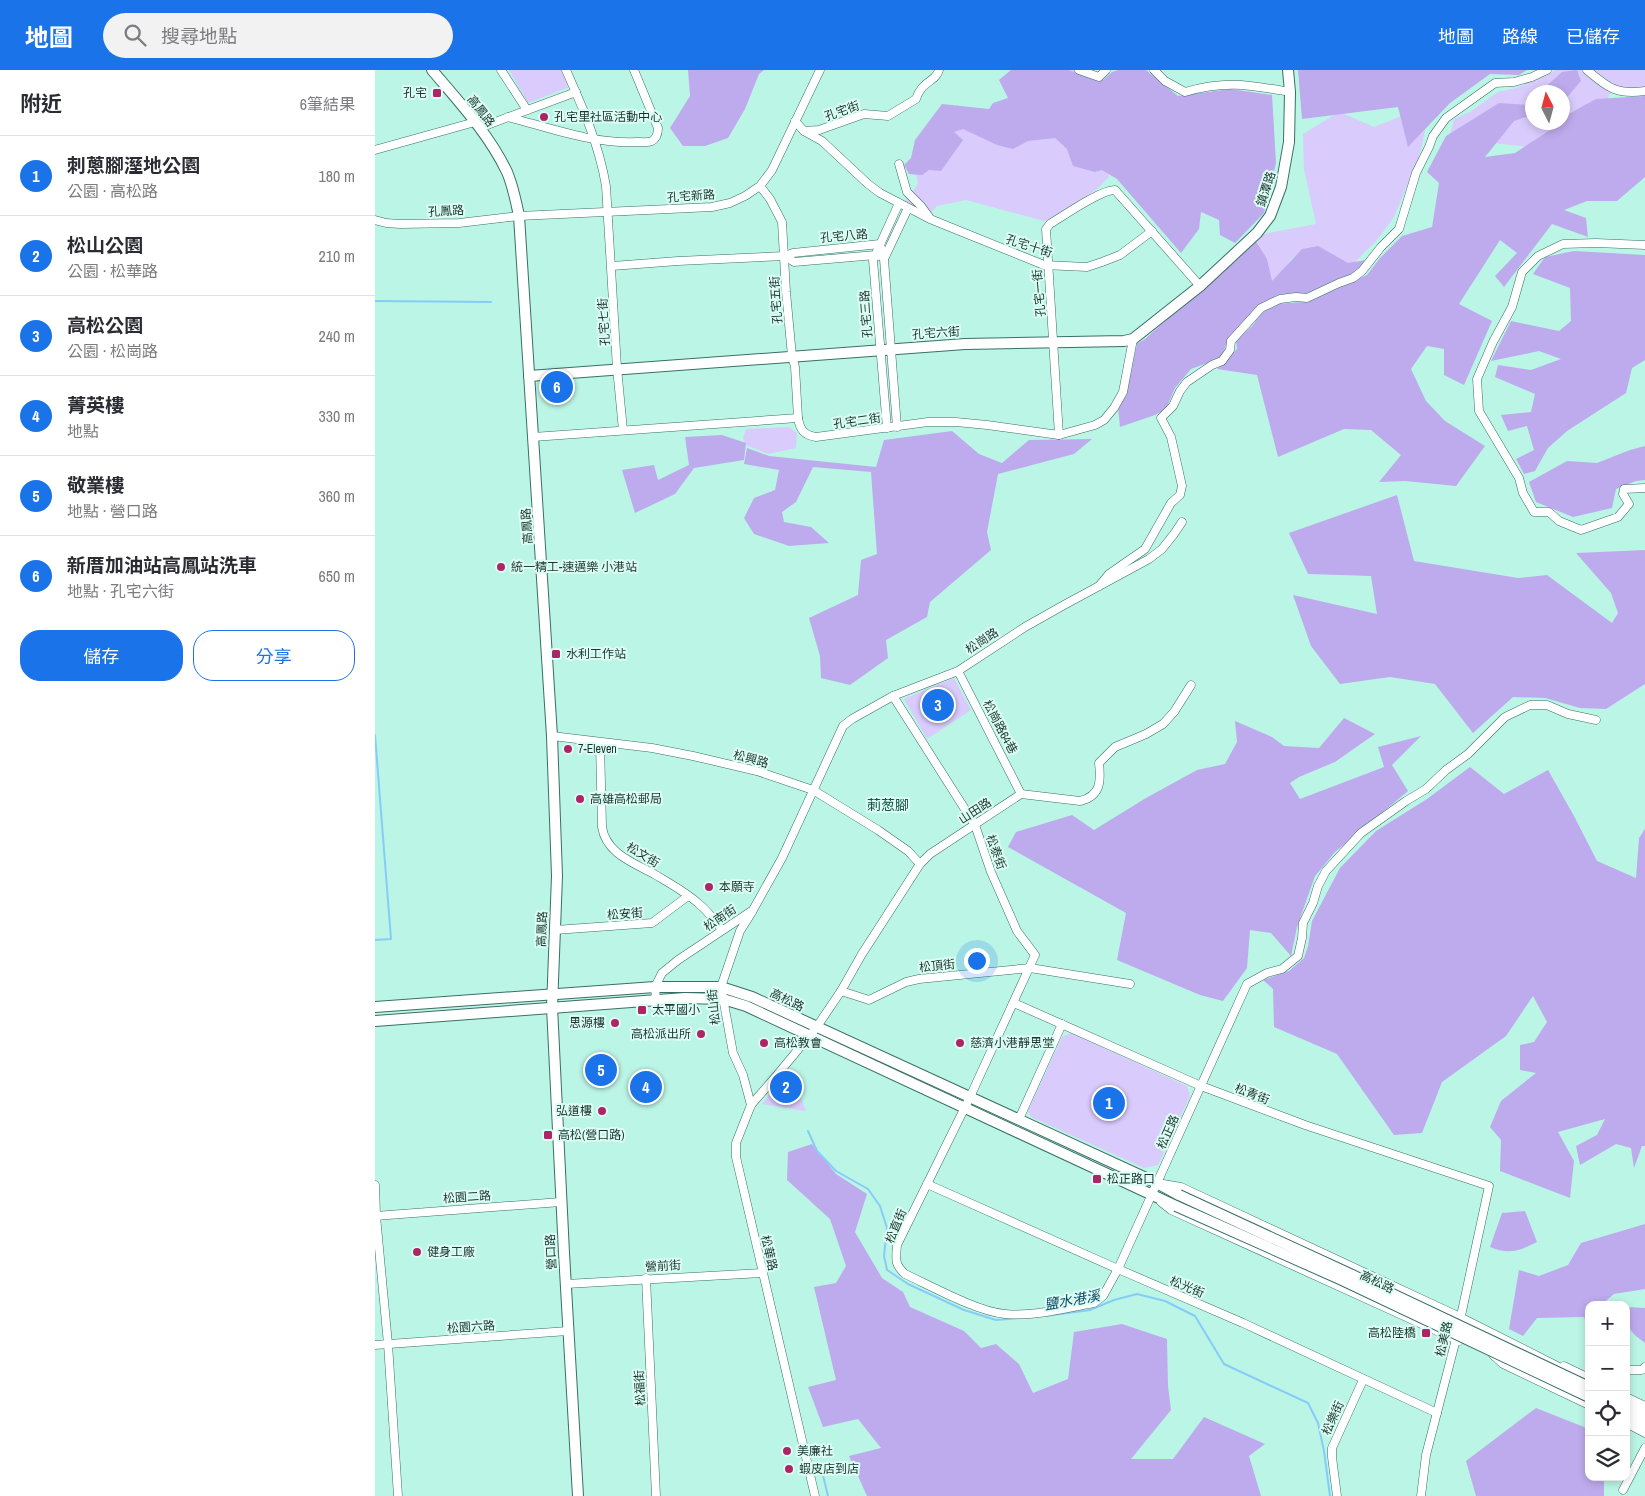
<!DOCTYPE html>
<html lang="zh-TW">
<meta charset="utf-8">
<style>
body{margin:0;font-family:"Archivo Narrow","Noto Sans TC",sans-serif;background:#f2f2f3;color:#2b2b33}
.controls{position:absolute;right:15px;bottom:15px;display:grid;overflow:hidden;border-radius:10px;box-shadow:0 2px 8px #0003}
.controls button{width:45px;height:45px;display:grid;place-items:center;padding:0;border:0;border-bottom:1px solid #e1e1e2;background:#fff;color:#2b2b33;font:25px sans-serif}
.compass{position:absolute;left:1150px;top:15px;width:45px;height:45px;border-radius:50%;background:#fff;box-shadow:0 2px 8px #0003;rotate:354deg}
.you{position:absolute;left:601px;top:890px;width:18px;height:18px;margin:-12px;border:4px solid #fff;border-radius:50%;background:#1a73e8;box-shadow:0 0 0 8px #1a73e833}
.badge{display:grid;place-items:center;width:32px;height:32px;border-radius:50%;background:#1a73e8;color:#fff;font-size:16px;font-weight:700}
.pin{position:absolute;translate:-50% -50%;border:2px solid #fff;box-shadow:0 1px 5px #0006}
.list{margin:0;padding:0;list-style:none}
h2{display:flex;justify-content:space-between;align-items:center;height:65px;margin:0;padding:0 20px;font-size:21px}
h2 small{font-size:16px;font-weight:400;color:#7c7c81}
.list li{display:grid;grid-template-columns:32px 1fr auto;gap:15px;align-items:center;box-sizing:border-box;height:80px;padding:0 20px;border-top:1px solid #e1e1e2}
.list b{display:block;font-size:19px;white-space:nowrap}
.list p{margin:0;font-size:16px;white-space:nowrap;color:#7c7c81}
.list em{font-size:16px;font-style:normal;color:#7c7c81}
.actions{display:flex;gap:10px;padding:15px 20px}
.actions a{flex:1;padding:11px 0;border:1px solid #1a73e8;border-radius:20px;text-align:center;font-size:18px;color:#1a73e8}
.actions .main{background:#1a73e8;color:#fff}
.icon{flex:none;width:28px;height:28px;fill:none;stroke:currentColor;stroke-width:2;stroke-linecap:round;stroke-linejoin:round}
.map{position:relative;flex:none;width:1270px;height:1426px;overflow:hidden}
header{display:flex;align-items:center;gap:30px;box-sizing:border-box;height:70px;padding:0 25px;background:#1a73e8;color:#fff}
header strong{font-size:24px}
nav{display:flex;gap:28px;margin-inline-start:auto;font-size:18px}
.search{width:350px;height:45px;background:#f2f2f3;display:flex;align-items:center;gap:12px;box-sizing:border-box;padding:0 18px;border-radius:28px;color:#7c7c81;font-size:19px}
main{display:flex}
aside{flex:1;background:#fff}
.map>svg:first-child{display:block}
</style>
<header>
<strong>地圖</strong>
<div class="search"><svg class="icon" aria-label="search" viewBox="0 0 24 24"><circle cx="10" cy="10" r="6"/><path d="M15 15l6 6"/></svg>搜尋地點</div>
<nav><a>地圖</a><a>路線</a><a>已儲存</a></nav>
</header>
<main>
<aside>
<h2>附近<small>6筆結果</small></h2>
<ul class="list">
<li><span class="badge">1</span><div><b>刺蔥腳溼地公園</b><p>公園 · 高松路</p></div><em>180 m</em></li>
<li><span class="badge">2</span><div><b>松山公園</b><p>公園 · 松華路</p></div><em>210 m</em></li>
<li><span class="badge">3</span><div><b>高松公園</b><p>公園 · 松崗路</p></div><em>240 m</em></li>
<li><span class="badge">4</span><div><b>菁英樓</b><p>地點</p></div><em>330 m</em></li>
<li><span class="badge">5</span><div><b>敬業樓</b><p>地點 · 營口路</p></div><em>360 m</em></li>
<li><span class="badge">6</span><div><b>新厝加油站高鳳站洗車</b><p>地點 · 孔宅六街</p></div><em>650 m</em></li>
</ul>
<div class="actions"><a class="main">儲存</a><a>分享</a></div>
</aside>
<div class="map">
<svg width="1270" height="1426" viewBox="0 0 1270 1426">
<rect width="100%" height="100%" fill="#bbf5e6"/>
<g fill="#d9cbfc" fill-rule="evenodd">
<polygon points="134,0 190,0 197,16 153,33"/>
<polygon points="649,0 708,0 718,4 734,107 722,119 673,152 591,130 562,136 555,144 530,131 543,114 538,88 571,38 583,35 597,49 623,44 644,16"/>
<path d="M 1181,0 L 1270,0 L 1270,20 L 1236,20 L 1229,39 L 1154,77 L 1119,73 L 1075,65 L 1079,49 L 1095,42 L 1123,22 L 1141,18 ZM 1158,22 L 1188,22 L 1188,52 L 1158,52 Z"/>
<polygon points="964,42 999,57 1029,45 1049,48 1050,62 1044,87 1019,147 1002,170 974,198 958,187 932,177 916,189 896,221 874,180 889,164 941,154 929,99 928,64"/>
<polygon points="414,357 422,363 421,378 393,384 371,375 368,368 371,359"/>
<polygon points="579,608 596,640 552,669 529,629"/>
<polygon points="696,963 812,1016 815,1026 783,1095 769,1098 656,1047 653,1041 687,967"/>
<polygon points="414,999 431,1041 387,1034"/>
</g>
<g fill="#beabed">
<polygon points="313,0 389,0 384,4 370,39 353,68 330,76 308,76 295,58 315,26"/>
<polygon points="636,0 693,0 728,10 737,2 743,0 771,0 803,26 855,19 897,25 901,93 889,143 860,173 845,165 844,150 826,142 824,159 806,183 742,109 727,100 720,102 698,96 692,79 680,68 653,71 638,79 622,75 588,59 579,62 588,70 566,101 554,100 547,105 534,104 529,95 536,88 540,70 567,34 614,39 618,33 633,28 624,10"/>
<polygon points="923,0 1152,0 1144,5 1115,4 1075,33 1033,77 1023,37 927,49"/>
<polygon points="1202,0 1206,11 1188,32 1188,22 1165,22 1187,2"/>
<polygon points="1270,26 1270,107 1242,131 1212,131 1189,140 1211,148 1213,167 1177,154 1129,217 1120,206 1142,183 1125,170 1084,234 1117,251 1089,315 1069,305 1069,279 1052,276 1036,299 1051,331 1070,351 1110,376 1081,416 1030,411 1004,412 1026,385 996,360 969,359 903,387 882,305 842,299 862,279 861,271 877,256 886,244 899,234 928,232 992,205 1005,188 1027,166 1057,157 1064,113 1052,102 1071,66 1124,33 1153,35 1157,30 1157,45 1139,51 1110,87 1140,83 1175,60 1183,53 1188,52 1188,49 1190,46 1221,29"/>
<polygon points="880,170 892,189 897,211 927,179 943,176 973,193 991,190 981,202 947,218 932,223 902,225 872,247 851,275 846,288 816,299 800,318 791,339 780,345 745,357 743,337 751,326 762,274 770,269"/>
<polygon points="1199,181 1270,185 1270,290 1257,298 1251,323 1192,361 1173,378 1160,401 1149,404 1141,389 1159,380 1152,356 1133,361 1126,345 1156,342 1160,324 1120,307 1123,295 1156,300 1186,289 1164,281 1116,291 1136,251 1184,261 1196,251 1195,218 1158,204 1170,187"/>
<polygon points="577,361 604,384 627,393 654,370 717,369 699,384 623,404 612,462 616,480 555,532 552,547 511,570 513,588 475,615 446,608 445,586 434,548 483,525 486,490 502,484 496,402 438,397 421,432 407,442 409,452 436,457 454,473 414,476 379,464 369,448 379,428 400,420 404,400 369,394 372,378 394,386 501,397 509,370"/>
<polygon points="347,365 371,373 369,390 319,398 300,424 260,443 247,400 279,395 283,410 314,395 310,367"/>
<polygon points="1270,376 1270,410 1261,411 1241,419 1237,438 1198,447 1161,432 1154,412 1192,391 1222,393 1255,380"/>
<polygon points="1022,425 1039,491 1143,508 1172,505 1237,553 1243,543 1236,523 1201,483 1270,480 1270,614 1231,639 1205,638 1170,628 1138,627 1098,663 1060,614 1015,607 965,614 936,576 918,525 1002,544 996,506 933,504 914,463"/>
<polygon points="969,648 1000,664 960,692 924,707 915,713 925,729 1009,697 1003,677 1046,666 1017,695 1033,721 960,782 940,806 922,857 916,886 896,863 875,860 872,898 848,931 825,925 742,890 751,843 633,777 641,762 697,745 719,760 771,728 822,700 850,694 862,672 860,651 897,667 909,676 944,678"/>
<polygon points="1095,697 1129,724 1173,700 1199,746 1222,791 1261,808 1264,768 1270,759 1270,1076 1267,1076 1259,1098 1256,1078 1241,1074 1205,1095 1201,1076 1222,1065 1230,1049 1183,1062 1199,1091 1195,1128 1125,1101 1126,1070 1115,1057 1126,1031 1161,1003 1145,1000 1145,975 1159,972 1172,952 1158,926 1131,966 1067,1012 1047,1063 1019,1065 962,984 899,957 898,919 888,910 914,901 929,888 933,876 937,851 965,798 1001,761 1052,729"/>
<polygon points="437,1074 461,1104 492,1124 480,1162 507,1208 528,1222 535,1237 589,1261 606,1278 621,1274 644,1294 658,1323 693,1309 699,1262 747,1254 792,1269 793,1316 796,1340 756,1389 798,1389 829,1347 890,1374 874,1386 886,1426 492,1426 474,1386 506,1378 483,1349 448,1357 433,1317 461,1310 439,1217 461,1213 471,1196 455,1149 412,1110 413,1082"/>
<path d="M 1150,1141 L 1162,1172 C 1144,1181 1134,1185 1115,1177 L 1127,1143 Z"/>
<polygon points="1270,1154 1270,1219 1239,1224 1226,1235 1214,1235 1214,1259 1209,1247 1162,1248 1148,1266 1134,1259 1144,1200 1164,1206 1193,1195 1206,1173"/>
<path d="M 1251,1237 L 1270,1238 L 1270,1273 C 1254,1261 1251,1258 1251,1237 Z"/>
<polygon points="1161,1338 1214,1359 1214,1407 1229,1407 1229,1426 1101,1426 1091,1391"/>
</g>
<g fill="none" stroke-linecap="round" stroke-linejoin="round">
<g stroke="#86ccf8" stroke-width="2">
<polyline points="0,231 116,232"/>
<polyline points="0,665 16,869 0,870"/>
<polyline points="433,1061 442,1081 461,1101 493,1119 505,1136 512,1158 509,1186 512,1200 533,1214 589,1240 621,1250 645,1248"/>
<polyline points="670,1246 715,1240 739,1230 762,1224 790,1231 820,1246 849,1294 933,1333 943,1353 949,1381 955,1426"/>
<polyline points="447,1401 453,1426"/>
</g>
<defs>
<g id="minor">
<polyline points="126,0 152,40"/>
<path d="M 191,0 C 208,38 224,75 231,116 L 242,298 L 248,360"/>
<polyline points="704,0 724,7 731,0"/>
<path d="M 779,0 L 790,11 L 810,22 C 851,10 874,15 915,22"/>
<path d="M 1212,0 C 1233,18 1242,25 1270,21"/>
<path d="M 133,47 C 175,58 218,74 262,72 C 266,72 273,73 277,71 C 282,68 283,63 283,58 L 259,0"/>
<path d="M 420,51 L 429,61 L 444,60 L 489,44 L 513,46 L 541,29 C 547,10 561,12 564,0"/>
<polyline points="104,58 201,22"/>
<polyline points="429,61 447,71 493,114 505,123 555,149 669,195 712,197 727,192 745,185 777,161"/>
<polyline points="0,80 100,52"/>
<polyline points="524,94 532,122 546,136 554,147"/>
<polyline points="385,116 395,129 407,152 411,222 417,286 420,297 423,348"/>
<polyline points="0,150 11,153 25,154 84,153 144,146 337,137 355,133 370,126 385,116 397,100 445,0"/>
<polyline points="1270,175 1221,173 1188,174 1163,186 1147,202 1137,237 1118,272 1102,309 1104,341 1144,408 1148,423 1159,442 1174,442 1184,451 1206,460 1243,447 1254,434 1248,424 1249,419 1270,418"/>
<polyline points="410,186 419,192 501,185 503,186"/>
<polyline points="237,196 303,191 410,186 418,183 505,174 509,189"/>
<polyline points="522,357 509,189 533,138"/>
<polyline points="512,358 498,190 524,133"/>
<path d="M 684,365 L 671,159 L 675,154 C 688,146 727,119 740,120 L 825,216"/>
<path d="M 158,367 L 423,348 C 425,360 429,365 441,367 L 553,352 L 581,352 L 612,355 L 684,365 L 720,355 L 729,350 L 739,338 L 748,322 L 758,269"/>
<polyline points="724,516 734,504 770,479 796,433 805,425 807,416 796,367 786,348 798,336 805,321 812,312 837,295 847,291 855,280 856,271 886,238 905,229 921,227 932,228 964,213 978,208 987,201 1006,177 1024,159 1041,103 1054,77 1058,66 1071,48 1120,13 1139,12 1157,7 1172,0"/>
<polyline points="583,601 646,724"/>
<path d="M 518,626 L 600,755 L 616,802 L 642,861 L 660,885 L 595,1027 L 522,1175 C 521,1189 519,1194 530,1204 C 556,1216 603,1242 630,1244 C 659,1247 690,1238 719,1233 L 728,1226 L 743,1199 L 872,914 L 892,903 L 907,899 L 923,886 L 927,868 L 928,853 L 938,833 L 943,816 L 951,801 L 986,763 L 1031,731 L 1051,719 L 1071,700 L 1093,684 L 1130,647 L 1155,635 L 1172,635 L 1193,644 L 1221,650"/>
<polyline points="177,666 277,678 318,686 382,701 438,720 503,760 533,781 545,794"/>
<path d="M 225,673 L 227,757 C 231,783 257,792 279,804 C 294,813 311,822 324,834 C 333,841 340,851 347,860"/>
<polyline points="180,860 277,853 313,826"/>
<polyline points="466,921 494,930 531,912 544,909 655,898 755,914"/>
<polyline points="281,930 280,917 287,903 303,890 378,840 407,788 468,656 477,649 518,626 583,601 650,557 689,535 774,489 787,479 799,464 807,452"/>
<polyline points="639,933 826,1016 930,1055 1114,1116 1081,1269 1051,1385 1046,1426"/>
<polyline points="376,1035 368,1005 358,983 346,917 365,861 377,842"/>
<polyline points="644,1049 687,954"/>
<polyline points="552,1114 743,1199 868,1253 1062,1343"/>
<polyline points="788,1114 806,1117 1085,1247 1192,1301"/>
<polyline points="0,1115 1,1146 13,1274 23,1426"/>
<polyline points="786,1132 796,1140 1084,1271"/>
<polyline points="0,1146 186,1132"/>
<polyline points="271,1208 281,1426"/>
<polyline points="191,1214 387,1203"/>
<polyline points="0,1275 193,1261"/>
<polyline points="1118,1285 1128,1294 1214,1335"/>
<polyline points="1189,1296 1214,1308"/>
<polyline points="1251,1300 1267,1300 1270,1297"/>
<polyline points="1251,1327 1270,1336"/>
<polyline points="1251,1353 1270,1363"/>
<polyline points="1248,1420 1270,1378"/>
<path d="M 440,1426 L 361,1087 L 361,1073 L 376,1035 L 402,1005 L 441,958 L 466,921 L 487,884 L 545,794 L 555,784 L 646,724 L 705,731 C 726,726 726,711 724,693 L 740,677 L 771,664 L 788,654 L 799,642 L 816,615"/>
<polyline points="962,1426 957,1387 957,1378 988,1310"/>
</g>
<g id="tertiary">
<path d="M 57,0 C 84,32 114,64 132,102 C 138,116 141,131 144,146 L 177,666 L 182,806 L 177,937 L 189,1183 L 203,1426"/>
<polyline points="154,306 590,274 749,271 758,269 825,216 882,163 895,146 906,117 914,72 915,22 913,0"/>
<polyline points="0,937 280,917 346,917 377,927 782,1113 804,1125"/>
<polyline points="0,951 310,928 348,929 371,936 801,1136"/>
<polyline points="1251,1336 1270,1345"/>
<polyline points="1251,1345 1270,1355"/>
</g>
</defs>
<use href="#minor" stroke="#397064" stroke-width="9"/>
<use href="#tertiary" stroke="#397064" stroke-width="12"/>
<use href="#minor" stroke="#fff" stroke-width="8"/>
<use href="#tertiary" stroke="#fff" stroke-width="10"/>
<defs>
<g id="tertiary-bridge">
<polyline points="804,1125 973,1203 1214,1317"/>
<polyline points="801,1136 967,1210 1214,1327"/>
</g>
</defs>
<use href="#tertiary-bridge" stroke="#397064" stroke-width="12" stroke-linecap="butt"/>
<use href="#tertiary-bridge" stroke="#fff" stroke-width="10"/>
</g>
<g fill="#ae2566" stroke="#dbfdf4" stroke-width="2">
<rect x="57" y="18" width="10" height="10" rx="2.5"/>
<circle cx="169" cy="47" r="5"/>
<circle cx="126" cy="497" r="5"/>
<rect x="176" y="579" width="10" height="10" rx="2.5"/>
<circle cx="193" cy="679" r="5"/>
<circle cx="205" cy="729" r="5"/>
<circle cx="334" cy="817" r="5"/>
<rect x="262" y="935" width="10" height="10" rx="2.5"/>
<circle cx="240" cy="953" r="5"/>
<circle cx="326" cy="964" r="5"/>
<circle cx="389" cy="973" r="5"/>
<circle cx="585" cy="973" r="5"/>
<circle cx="227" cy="1041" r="5"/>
<rect x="168" y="1060" width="10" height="10" rx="2.5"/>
<rect x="717" y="1104" width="10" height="10" rx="2.5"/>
<circle cx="42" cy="1182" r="5"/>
<rect x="1046" y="1258" width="10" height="10" rx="2.5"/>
<circle cx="412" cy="1381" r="5"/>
<circle cx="414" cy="1399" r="5"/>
</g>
<g text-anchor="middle" stroke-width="4" stroke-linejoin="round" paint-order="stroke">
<g font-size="12" fill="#1c342e" stroke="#dbfdf4" text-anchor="start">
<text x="52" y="27" text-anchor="end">孔宅</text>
<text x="179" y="51">孔宅里社區活動中心</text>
<text x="136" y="501">統一精工-速邁樂 小港站</text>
<text x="191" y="588">水利工作站</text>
<text x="203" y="683">7-Eleven</text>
<text x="215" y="733">高雄高松郵局</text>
<text x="344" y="821">本願寺</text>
<text x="277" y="944">太平國小</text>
<text x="230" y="957" text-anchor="end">思源樓</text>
<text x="316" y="968" text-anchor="end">高松派出所</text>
<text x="399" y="977">高松教會</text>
<text x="595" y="977">慈濟小港靜思堂</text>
<text x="217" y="1045" text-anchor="end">弘道樓</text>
<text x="183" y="1069">高松(營口路)</text>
<text x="732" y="1113">松正路口</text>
<text x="52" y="1186">健身工廠</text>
<text x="1041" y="1267" text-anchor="end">高松陸橋</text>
<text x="422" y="1385">美廉社</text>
<text x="424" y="1403">蝦皮店到店</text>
</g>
<g font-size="12" fill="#1c342e" stroke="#dbfdf4">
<text transform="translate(106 41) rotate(52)" y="4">高鳳路</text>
<text transform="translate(467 41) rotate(-19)" y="4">孔宅街</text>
<text transform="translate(891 119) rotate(-72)" y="4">鎮潭路</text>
<text transform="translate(316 126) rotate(-4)" y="4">孔宅新路</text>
<text transform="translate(71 141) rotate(-3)" y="4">孔鳳路</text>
<text transform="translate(469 166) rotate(-5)" y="4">孔宅八路</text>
<text transform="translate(654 176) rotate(18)" y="4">孔宅十街</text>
<text transform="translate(664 223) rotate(-95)" y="4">孔宅一街</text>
<text transform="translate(401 230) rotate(-94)" y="4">孔宅五街</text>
<text transform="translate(491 244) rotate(-94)" y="4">孔宅三路</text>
<text transform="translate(229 252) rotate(-93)" y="4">孔宅七街</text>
<text transform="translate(561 263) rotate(-4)" y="4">孔宅六街</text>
<text transform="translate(482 351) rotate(-8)" y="4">孔宅二街</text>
<text transform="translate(152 456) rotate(-94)" y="4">高鳳路</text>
<text transform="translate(607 571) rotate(-33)" y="4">松崗路</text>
<text transform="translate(625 657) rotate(62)" y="4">松崗路64巷</text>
<text transform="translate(376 689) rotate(15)" y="4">松興路</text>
<text transform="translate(600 741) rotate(-33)" y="4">山田路</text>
<text transform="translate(621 782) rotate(70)" y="4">松泰街</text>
<text transform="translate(268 785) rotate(31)" y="4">松文街</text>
<text transform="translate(250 844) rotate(-4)" y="4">松安街</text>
<text transform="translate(345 848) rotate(-34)" y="4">松南街</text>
<text transform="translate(167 859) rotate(-88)" y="4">高鳳路</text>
<text transform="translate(562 896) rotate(-6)" y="4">松頂街</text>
<text transform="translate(412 930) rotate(26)" y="4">高松路</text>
<text transform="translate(339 937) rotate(-96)" y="4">松山街</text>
<text transform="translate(877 1024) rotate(21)" y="4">松青街</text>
<text transform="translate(793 1062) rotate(-66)" y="4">松正路</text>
<text transform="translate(92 1127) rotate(-4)" y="4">松園二路</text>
<text transform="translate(521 1156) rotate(-67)" y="4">松直街</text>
<text transform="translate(176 1182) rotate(-93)" y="4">營口路</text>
<text transform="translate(394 1183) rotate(77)" y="4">松華路</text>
<text transform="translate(288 1196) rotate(-3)" y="4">營前街</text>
<text transform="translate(1002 1212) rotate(25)" y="4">高松路</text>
<text transform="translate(812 1217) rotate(23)" y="4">松光街</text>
<text transform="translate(96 1257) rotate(-4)" y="4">松園六路</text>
<text transform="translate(1069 1269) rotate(-77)" y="4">松美路</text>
<text transform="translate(265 1318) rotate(-93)" y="4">松福街</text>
<text transform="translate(958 1348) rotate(-66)" y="4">松樂街</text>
</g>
<g font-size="14" fill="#175246" stroke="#dbfdf4">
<text x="513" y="740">莿葱腳</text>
</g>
<g font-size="14" font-style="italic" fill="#0d4563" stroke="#dbfdf4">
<text transform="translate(697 1230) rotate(-10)" y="5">鹽水港溪</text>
</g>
</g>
</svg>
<div class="controls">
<button>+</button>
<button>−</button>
<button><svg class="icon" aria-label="locate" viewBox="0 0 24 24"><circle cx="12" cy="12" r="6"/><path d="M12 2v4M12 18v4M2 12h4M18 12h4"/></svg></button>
<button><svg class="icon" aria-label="layers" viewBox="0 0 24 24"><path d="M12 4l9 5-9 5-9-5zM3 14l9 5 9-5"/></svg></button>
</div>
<svg class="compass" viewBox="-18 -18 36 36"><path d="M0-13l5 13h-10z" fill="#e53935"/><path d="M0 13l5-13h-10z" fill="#7c7c81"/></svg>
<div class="you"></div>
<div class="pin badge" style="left:734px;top:1033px">1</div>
<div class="pin badge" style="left:411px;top:1017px">2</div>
<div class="pin badge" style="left:563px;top:635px">3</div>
<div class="pin badge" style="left:271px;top:1017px">4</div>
<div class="pin badge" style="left:226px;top:1000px">5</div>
<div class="pin badge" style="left:182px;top:317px">6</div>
</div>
</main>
